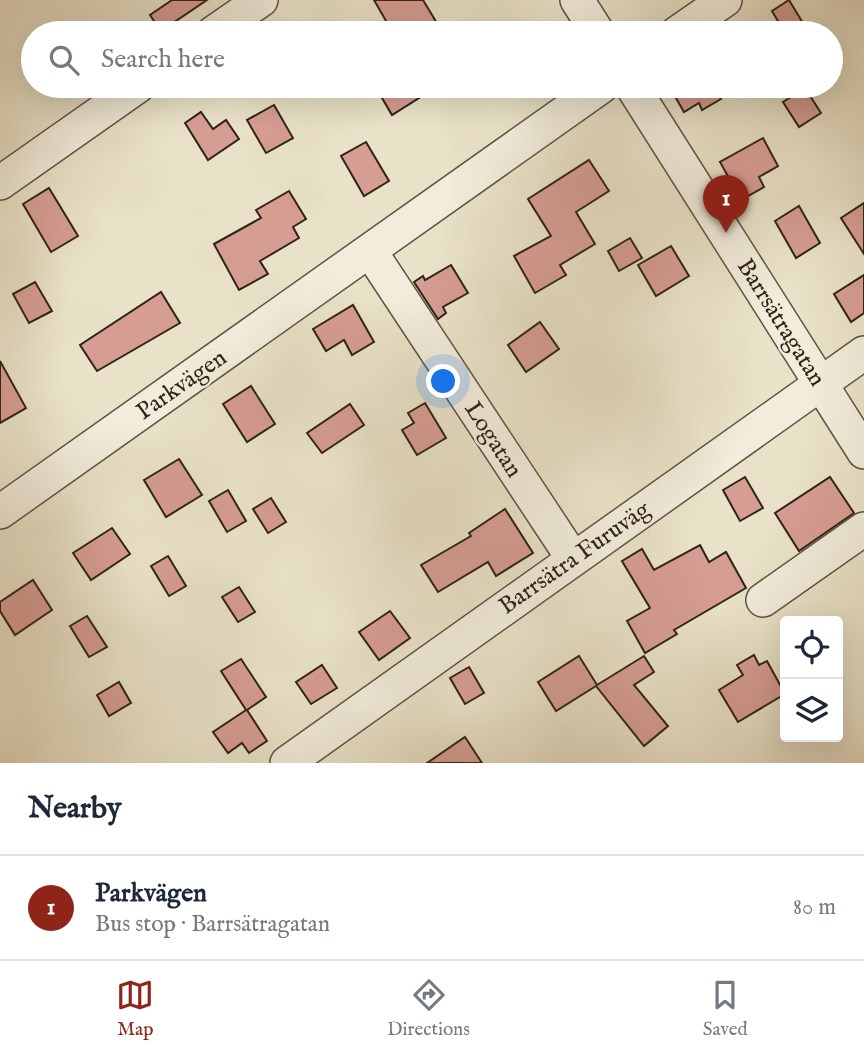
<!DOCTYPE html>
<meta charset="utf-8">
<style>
body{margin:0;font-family:"IM FELL English",serif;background:#f6f6f7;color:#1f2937}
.controls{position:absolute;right:21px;bottom:21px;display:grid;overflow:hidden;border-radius:7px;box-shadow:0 7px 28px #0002}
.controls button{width:63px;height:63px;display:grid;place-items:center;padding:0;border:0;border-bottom:2px solid #e0e1e3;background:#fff;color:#1f2937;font:35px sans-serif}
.you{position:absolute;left:444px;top:382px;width:24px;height:24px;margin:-18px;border:5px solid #fff;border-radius:50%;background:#1a73e8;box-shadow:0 0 0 10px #1a73e833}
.badge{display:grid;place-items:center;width:46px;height:46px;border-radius:50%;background:#8f2418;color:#fff;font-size:23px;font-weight:700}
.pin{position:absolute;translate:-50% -58px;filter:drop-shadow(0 2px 4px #0008)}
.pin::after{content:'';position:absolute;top:37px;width:24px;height:21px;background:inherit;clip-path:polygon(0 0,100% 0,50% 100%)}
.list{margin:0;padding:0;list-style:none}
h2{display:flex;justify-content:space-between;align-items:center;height:91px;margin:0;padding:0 28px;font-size:30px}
h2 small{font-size:23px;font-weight:400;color:#747a83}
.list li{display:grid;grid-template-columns:46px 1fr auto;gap:21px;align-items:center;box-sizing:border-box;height:105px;padding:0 28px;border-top:2px solid #e0e1e3}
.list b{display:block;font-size:26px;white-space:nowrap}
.list p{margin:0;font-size:23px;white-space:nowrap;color:#747a83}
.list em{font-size:23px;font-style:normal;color:#747a83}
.icon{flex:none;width:38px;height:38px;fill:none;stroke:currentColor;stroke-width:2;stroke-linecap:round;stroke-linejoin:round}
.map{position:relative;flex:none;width:864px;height:763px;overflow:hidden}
.search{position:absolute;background:#fff;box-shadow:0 7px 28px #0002;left:21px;right:21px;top:21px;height:77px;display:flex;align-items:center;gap:18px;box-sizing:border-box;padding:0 24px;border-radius:38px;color:#747a83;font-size:26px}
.sheet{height:196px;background:#fff}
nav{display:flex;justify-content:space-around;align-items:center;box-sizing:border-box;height:98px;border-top:2px solid #e0e1e3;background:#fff;font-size:19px;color:#747a83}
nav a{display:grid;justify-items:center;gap:4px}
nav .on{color:#8f2418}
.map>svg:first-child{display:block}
</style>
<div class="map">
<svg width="864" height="763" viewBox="0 0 864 763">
<rect width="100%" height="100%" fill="#e9e2c8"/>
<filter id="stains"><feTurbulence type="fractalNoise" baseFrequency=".00286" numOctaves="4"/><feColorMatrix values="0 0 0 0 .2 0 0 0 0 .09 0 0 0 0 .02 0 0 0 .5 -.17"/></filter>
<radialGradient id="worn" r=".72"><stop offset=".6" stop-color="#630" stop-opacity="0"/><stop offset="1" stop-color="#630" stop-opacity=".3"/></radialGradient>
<g fill="#d69d93" stroke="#302318" stroke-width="2">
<polygon points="172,0 207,0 161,31 150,15"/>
<polygon points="374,0 423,0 438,25 424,33 393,33"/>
<polygon points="789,0 809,33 785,33 772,11"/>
<polygon points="375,86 438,86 392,115"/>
<polygon points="669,86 729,86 717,93 721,99 702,110 699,103 684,112"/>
<polygon points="805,88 821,113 799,127 783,102"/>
<polygon points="274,105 293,138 266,153 247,120"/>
<polygon points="201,112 213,129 226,120 239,139 208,160 185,123"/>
<polygon points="763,138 778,166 759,177 764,187 741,200 720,162"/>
<polygon points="366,142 389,181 364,196 341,156"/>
<polygon points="589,160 609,191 576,212 595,244 560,265 566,275 535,293 514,256 551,236 528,199"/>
<polygon points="49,188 78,236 51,252 23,204"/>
<polygon points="289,191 306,219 293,227 299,238 260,261 268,274 239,290 214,244 261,218 256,210"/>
<polygon points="864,203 864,254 841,218"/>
<polygon points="799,206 820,243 796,258 775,221"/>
<polygon points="630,238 642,258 619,271 608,251"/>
<polygon points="671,246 689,276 656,296 638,265"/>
<polygon points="451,265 468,293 443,307 446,313 438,319 414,282 423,276 425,280"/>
<polygon points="864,275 864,313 851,322 834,294"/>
<polygon points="35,282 52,311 29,323 13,294"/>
<polygon points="161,292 180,323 97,371 80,345"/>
<polygon points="353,305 374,342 352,355 344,340 326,351 313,329"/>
<polygon points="540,322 559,349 526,372 508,345"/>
<polygon points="0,361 26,408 0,423"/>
<polygon points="251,386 275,424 247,442 223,404"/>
<polygon points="425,403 446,438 417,455 402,430 414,423 408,413"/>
<polygon points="350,404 364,425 322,453 307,433"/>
<polygon points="179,459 202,495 166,517 144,480"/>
<polygon points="745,477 763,508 740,521 723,490"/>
<polygon points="830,477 854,513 799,551 775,513"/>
<polygon points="228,490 246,521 227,532 209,501"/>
<polygon points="271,498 286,522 268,533 253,509"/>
<polygon points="505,509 533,553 496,576 488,562 438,592 421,565 471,536 469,533"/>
<polygon points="112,528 130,554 91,580 73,553"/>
<polygon points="700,545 709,562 726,552 746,588 674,630 677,634 645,653 627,621 650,608 622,561 642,549 654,570"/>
<polygon points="168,556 186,586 169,596 151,566"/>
<polygon points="33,580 52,610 15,635 0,611 0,602"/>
<polygon points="239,587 255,612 238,622 222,597"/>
<polygon points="390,611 410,638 379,660 359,632"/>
<polygon points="87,616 107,647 89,657 70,626"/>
<polygon points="754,655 759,665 767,661 785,694 738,722 719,690 743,675 737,665"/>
<polygon points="579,656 597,685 644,656 654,672 634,685 668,726 644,746 596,686 556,711 538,682"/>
<polygon points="241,659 266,697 247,710 267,741 249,753 242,743 228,753 213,732 246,710 221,671"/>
<polygon points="322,665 337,688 311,704 296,682"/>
<polygon points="469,667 484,693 465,704 450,678"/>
<polygon points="119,682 131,703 109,716 97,695"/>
<polygon points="465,737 482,763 427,763"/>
</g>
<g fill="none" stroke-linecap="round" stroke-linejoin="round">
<defs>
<g id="minor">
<polyline points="577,0 598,33"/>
<polyline points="213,33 261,0"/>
<polyline points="677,33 725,0"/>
<polyline points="632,86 864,452"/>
<polyline points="0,183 138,86"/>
<polyline points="370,251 572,557"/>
<polyline points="0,512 602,86"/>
<polyline points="763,600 864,529"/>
<polyline points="287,763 864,353"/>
</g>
</defs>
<use href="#minor" stroke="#5e5344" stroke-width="36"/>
<use href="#minor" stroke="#f1ecdb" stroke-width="33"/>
</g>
<g text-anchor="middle" stroke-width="5" stroke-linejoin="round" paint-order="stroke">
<g font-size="24" fill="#302318" stroke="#f1ecdb">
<text transform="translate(782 322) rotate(58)" y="8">Barrsätragatan</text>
<text transform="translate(181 384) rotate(-35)" y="8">Parkvägen</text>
<text transform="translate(494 439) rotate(57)" y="8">Logatan</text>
<text transform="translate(574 557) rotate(-35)" y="8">Barrsätra Furuväg</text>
</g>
</g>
<rect width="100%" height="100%" filter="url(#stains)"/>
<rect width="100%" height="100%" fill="url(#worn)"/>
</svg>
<div class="controls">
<button><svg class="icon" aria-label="locate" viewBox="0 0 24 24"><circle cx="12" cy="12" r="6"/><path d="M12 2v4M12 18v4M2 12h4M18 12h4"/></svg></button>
<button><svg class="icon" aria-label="layers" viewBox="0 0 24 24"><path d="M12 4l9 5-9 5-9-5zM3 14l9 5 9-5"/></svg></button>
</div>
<div class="you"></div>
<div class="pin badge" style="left:726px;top:233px">1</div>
<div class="search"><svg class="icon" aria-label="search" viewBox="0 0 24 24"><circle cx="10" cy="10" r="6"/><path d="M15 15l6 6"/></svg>Search here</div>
</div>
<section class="sheet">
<h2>Nearby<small></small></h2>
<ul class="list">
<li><span class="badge">1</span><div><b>Parkvägen</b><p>Bus stop · Barrsätragatan</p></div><em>80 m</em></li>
</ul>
</section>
<nav>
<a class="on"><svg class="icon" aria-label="map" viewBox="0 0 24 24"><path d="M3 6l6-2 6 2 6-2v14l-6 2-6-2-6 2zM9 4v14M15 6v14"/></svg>Map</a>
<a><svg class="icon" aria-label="directions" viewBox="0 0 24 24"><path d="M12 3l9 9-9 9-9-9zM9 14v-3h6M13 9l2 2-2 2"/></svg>Directions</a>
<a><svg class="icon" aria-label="saved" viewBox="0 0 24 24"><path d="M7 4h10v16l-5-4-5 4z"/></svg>Saved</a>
</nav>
